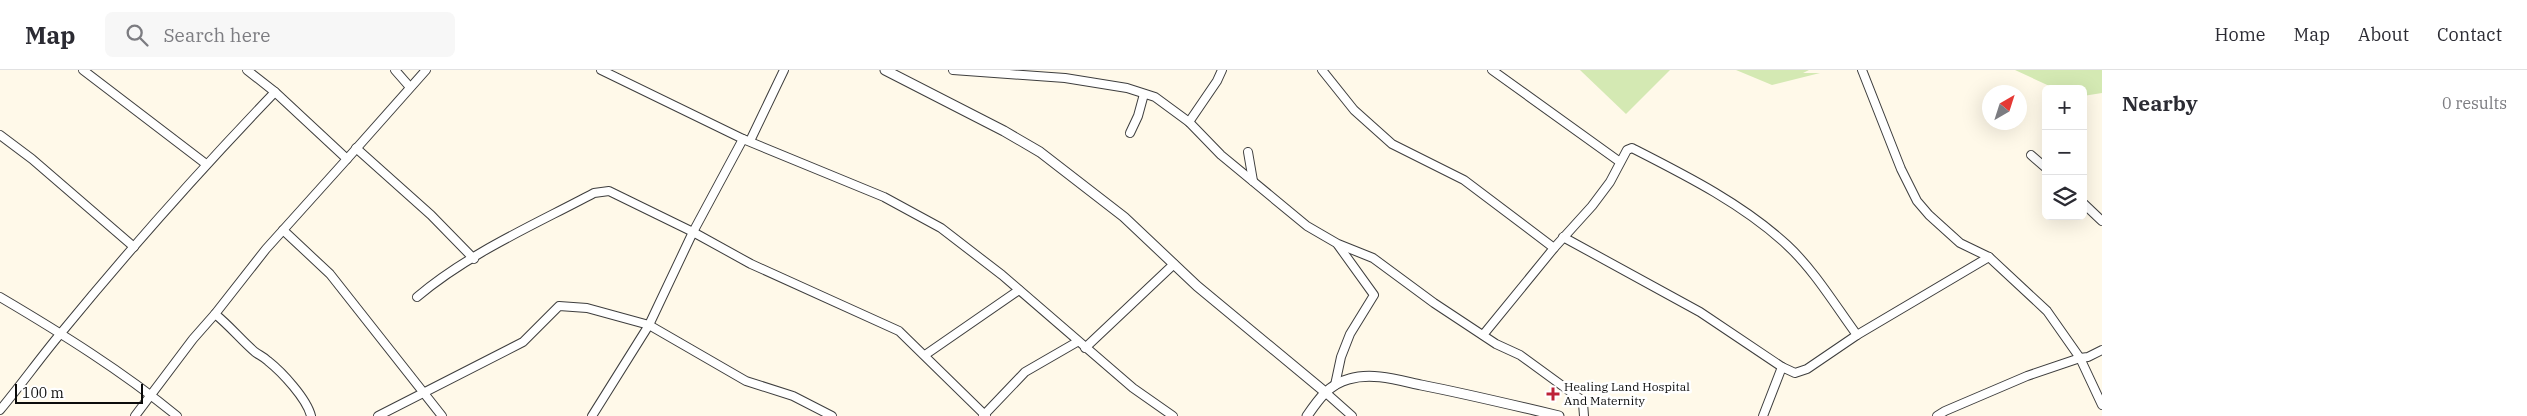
<!DOCTYPE html>
<meta charset="utf-8">
<style>
body{margin:0;font-family:"IBM Plex Serif",serif;background:#f7f7f7;color:#2b2b33}
.controls{position:absolute;right:15px;top:15px;display:grid;overflow:hidden;border-radius:8px;box-shadow:0 5px 20px #0002}
.controls button{width:45px;height:45px;display:grid;place-items:center;padding:0;border:0;border-bottom:1px solid #e1e1e2;background:#fff;color:#2b2b33;font:25px sans-serif}
.compass{position:absolute;left:1982px;top:15px;width:45px;height:45px;border-radius:50%;background:#fff;box-shadow:0 5px 20px #0002;rotate:39deg}
.scale{position:absolute;left:15px;bottom:12px;width:128px;box-sizing:border-box;padding-left:5px;border:2px solid #0b0b0b;border-top:0;font-size:14px;line-height:18px;white-space:nowrap;color:#0b0b0b;-webkit-text-stroke:4px #fff;paint-order:stroke}
.list{margin:0;padding:0;list-style:none}
h2{display:flex;justify-content:space-between;align-items:center;height:65px;margin:0;padding:0 20px;font-size:21px}
h2 small{font-size:16px;font-weight:400;color:#7c7c81}
.icon{flex:none;width:28px;height:28px;fill:none;stroke:currentColor;stroke-width:2;stroke-linecap:round;stroke-linejoin:round}
.map{position:relative;flex:none;width:2102px;height:346px;overflow:hidden}
header{display:flex;align-items:center;gap:30px;box-sizing:border-box;height:70px;padding:0 25px;background:#fff;border-bottom:1px solid #e1e1e2}
header strong{font-size:24px}
nav{display:flex;gap:28px;margin-inline-start:auto;font-size:18px}
.search{width:350px;height:45px;background:#f7f7f7;display:flex;align-items:center;gap:12px;box-sizing:border-box;padding:0 18px;border-radius:8px;color:#7c7c81;font-size:19px}
main{display:flex}
aside{flex:1;background:#fff}
.map>svg:first-child{display:block}
</style>
<header>
<strong>Map</strong>
<div class="search"><svg class="icon" aria-label="search" viewBox="0 0 24 24"><circle cx="10" cy="10" r="6"/><path d="M15 15l6 6"/></svg>Search here</div>
<nav><a>Home</a><a>Map</a><a>About</a><a>Contact</a></nav>
</header>
<main>
<div class="map">
<svg width="2102" height="346" viewBox="0 0 2102 346">
<rect width="100%" height="100%" fill="#fff9e9"/>
<g fill="#d4e9b3">
<polygon points="1580,0 1670,0 1626,44"/>
<polygon points="1736,0 1809,0 1803,3 1820,3 1772,15"/>
<polygon points="2015,0 2102,0 2102,23 2083,26 2083,19 2056,19"/>
</g>
<g fill="none" stroke-linecap="round" stroke-linejoin="round">
<defs>
<g id="minor">
<polyline points="83,0 206,94"/>
<polyline points="247,0 275,22 347,89 426,0"/>
<polyline points="395,0 409,16"/>
<polyline points="601,0 743,69 884,127 941,158 1002,205 1133,318 1173,346"/>
<polyline points="953,0 1065,8 1127,18 1155,27 1189,52 1221,85 1307,156 1338,174 1373,188 1434,233 1496,274 1520,285 1579,328 1583,333 1584,346"/>
<polyline points="1322,0 1354,40 1392,74 1464,110 1554,178"/>
<polyline points="1492,0 1620,92"/>
<polyline points="1862,0 1901,99 1917,131 1929,145 1960,173 1989,187 2047,241 2080,288 2102,335"/>
<polyline points="1189,52 1217,11 1222,0"/>
<polyline points="1130,63 1138,46 1144,24"/>
<polyline points="0,65 32,89 134,177"/>
<polyline points="750,71 784,0"/>
<polyline points="356,78 431,145 474,189"/>
<polyline points="1248,82 1253,111"/>
<polyline points="2031,85 2046,98"/>
<polyline points="2083,133 2102,151"/>
<polyline points="283,160 330,204 442,346"/>
<polyline points="1563,167 1700,242 1782,297"/>
<path d="M 0,227 C 61,263 122,301 177,346"/>
<path d="M 417,227 C 469,183 534,155 594,123 L 609,121 L 693,162 L 751,194 L 899,261 L 986,346"/>
<path d="M 215,244 C 230,256 241,270 255,282 C 259,285 264,287 268,291 C 282,302 307,329 311,346"/>
<path d="M 1483,265 L 1554,178 L 1592,136 L 1610,112 L 1627,80 L 1632,78 C 1685,105 1743,134 1787,175 C 1814,200 1835,235 1857,265"/>
<polyline points="1085,278 1174,194"/>
<polyline points="925,285 1019,220"/>
<polyline points="1335,315 1341,287 1350,264 1374,225 1338,175"/>
<polyline points="1325,322 1352,346"/>
<path d="M 0,340 C 21,315 40,288 61,263 C 129,180 201,99 275,22"/>
<polyline points="135,346 193,269 215,244 266,179 347,89"/>
<polyline points="378,346 523,272 559,236 587,238 649,255 746,311 793,326 832,346"/>
<polyline points="592,346 649,255 693,162 743,69"/>
<polyline points="983,346 1025,302 1077,272"/>
<polyline points="1763,346 1782,297 1795,303 1807,299 1857,265 1989,187"/>
<polyline points="1937,346 1945,341 2027,306 2080,288 2088,287 2102,280"/>
</g>
<g id="tertiary">
<polyline points="885,0 1004,61 1040,82 1124,147 1197,216 1325,322"/>
<path d="M 1307,346 C 1318,330 1329,314 1349,309 C 1372,302 1398,310 1421,315 C 1467,324 1513,335 1559,346"/>
</g>
</defs>
<use href="#minor" stroke="#3e3e3e" stroke-width="10"/>
<use href="#tertiary" stroke="#3e3e3e" stroke-width="11"/>
<use href="#minor" stroke="#fff" stroke-width="8"/>
<use href="#tertiary" stroke="#fff" stroke-width="9"/>
</g>
<path fill="#bd2137" stroke="#fff" stroke-width="2" d="M1550.5 316.5h5v5h5v5h-5v5h-5v-5h-5v-5h5z"/>
<g text-anchor="middle" stroke-width="5" stroke-linejoin="round" paint-order="stroke">
<g font-size="12" fill="#0b0b0b" stroke="#fff" text-anchor="start">
<text x="1564" y="321">Healing Land Hospital<tspan x="1564" dy="14">And Maternity</tspan></text>
</g>
</g>
</svg>
<div class="controls">
<button>+</button>
<button>−</button>
<button><svg class="icon" aria-label="layers" viewBox="0 0 24 24"><path d="M12 4l9 5-9 5-9-5zM3 14l9 5 9-5"/></svg></button>
</div>
<svg class="compass" viewBox="-18 -18 36 36"><path d="M0-13l5 13h-10z" fill="#e53935"/><path d="M0 13l5-13h-10z" fill="#7c7c81"/></svg>
<div class="scale">100 m</div>
</div>
<aside>
<h2>Nearby<small>0 results</small></h2>
<ul class="list">
</ul>
</aside>
</main>
